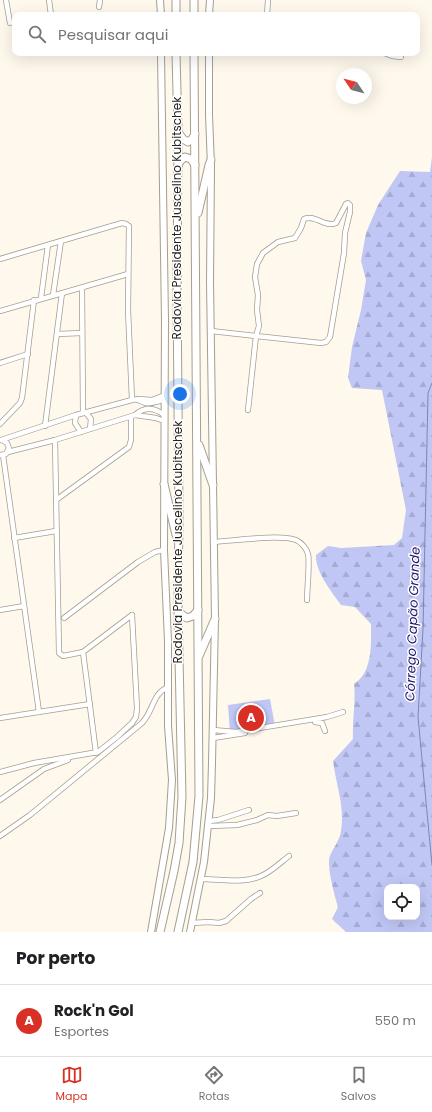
<!DOCTYPE html>
<html lang="pt">
<meta charset="utf-8">
<style>
body{margin:0;font-family:Poppins,sans-serif;background:#f6f6f6;color:#202124}
.controls{position:absolute;right:12px;bottom:12px;display:grid;overflow:hidden;border-radius:8px;box-shadow:0 4px 16px #0002}
.controls button{width:36px;height:36px;display:grid;place-items:center;padding:0;border:0;border-bottom:1px solid #e0e0e0;background:#fff;color:#202124;font:20px sans-serif}
.compass{position:absolute;left:336px;top:68px;width:36px;height:36px;border-radius:50%;background:#fff;box-shadow:0 4px 16px #0002;rotate:305deg}
.you{position:absolute;left:180px;top:394px;width:14px;height:14px;margin:-10px;border:3px solid #fff;border-radius:50%;background:#1a73e8;box-shadow:0 0 0 6px #1a73e833}
.badge{display:grid;place-items:center;width:26px;height:26px;border-radius:50%;background:#d93025;color:#fff;font-size:13px;font-weight:700}
.pin{position:absolute;translate:-50% -50%;border:2px solid #fff;box-shadow:0 1px 4px #0006}
.list{margin:0;padding:0;list-style:none}
h2{display:flex;justify-content:space-between;align-items:center;height:52px;margin:0;padding:0 16px;font-size:17px}
h2 small{font-size:13px;font-weight:400;color:#757577}
.list li{display:grid;grid-template-columns:26px 1fr auto;gap:12px;align-items:center;box-sizing:border-box;height:72px;padding:0 16px;border-top:1px solid #e0e0e0}
.list b{display:block;font-size:15px;white-space:nowrap}
.list p{margin:0;font-size:13px;white-space:nowrap;color:#757577}
.list em{font-size:13px;font-style:normal;color:#757577}
.icon{flex:none;width:22px;height:22px;fill:none;stroke:currentColor;stroke-width:2;stroke-linecap:round;stroke-linejoin:round}
.map{position:relative;flex:none;width:432px;height:932px;overflow:hidden}
.search{position:absolute;background:#fff;box-shadow:0 4px 16px #0002;left:12px;right:12px;top:12px;height:44px;display:flex;align-items:center;gap:10px;box-sizing:border-box;padding:0 14px;border-radius:8px;color:#757577;font-size:15px}
.sheet{height:124px;background:#fff}
nav{display:flex;justify-content:space-around;align-items:center;box-sizing:border-box;height:56px;border-top:1px solid #e0e0e0;background:#fff;font-size:11px;color:#757577}
nav a{display:grid;justify-items:center;gap:2px}
nav .on{color:#d93025}
.map>svg:first-child{display:block}
</style>
<div class="map">
<svg width="432" height="932" viewBox="0 0 432 932">
<defs>
<pattern id="forest-firs" width="22" height="20" patternUnits="userSpaceOnUse"><rect width="22" height="20" fill="#c0c7f5"/><path d="M5 1l3.5 6h-7zM16 11l3.5 6h-7z" fill="#a5abd2"/></pattern>
</defs>
<rect width="100%" height="100%" fill="#fef8ed"/>
<path fill="url(#forest-firs)" fill-rule="evenodd" d="M 432,157 L 432,932 L 346,932 L 332,919 L 338,907 C 335,896 326,866 330,856 C 333,848 340,840 341,831 C 345,807 336,784 333,761 L 353,739 C 352,721 356,702 354,684 C 373,672 371,644 371,624 L 355,607 L 341,605 C 332,592 315,572 316,555 L 328,546 L 341,548 L 394,545 L 402,538 L 406,510 L 382,390 L 352,388 L 348,378 L 352,347 L 361,310 L 366,280 L 361,261 L 366,233 L 378,205 L 400,171 L 430,172 ZM 387,887 L 417,887 L 417,917 L 387,917 Z"/>
<polygon fill="#c0c7f5" points="270,699 275,726 230,732 228,705"/>
<g fill="none" stroke-linecap="round" stroke-linejoin="round">
<polyline stroke="#7f84b8" stroke-width="1" points="432,383 428,393 423,629 418,717 432,865"/>
<defs>
<g id="minor">
<polyline points="6,0 10,23"/>
<polyline points="49,0 51,15"/>
<polyline points="99,7 100,0"/>
<polyline points="267,15 268,0"/>
<polyline points="384,53 392,56 401,57"/>
<path d="M 348,203 L 350,205 L 350,212 L 345,233 L 344,253 L 330,337 L 326,342 L 321,343 L 256,336 L 259,326 L 257,310 L 258,295 L 255,277 L 257,264 L 263,253 L 278,242 L 295,238 L 301,228 L 304,219 C 315,214 325,228 336,223 L 346,204 Z"/>
<polyline points="0,259 122,223 126,224 129,226 128,310 132,400"/>
<polyline points="82,288 83,413"/>
<polyline points="53,295 61,241"/>
<polyline points="41,298 48,245"/>
<polyline points="0,311 128,274"/>
<polyline points="211,331 256,336 248,410"/>
<polyline points="57,334 82,333"/>
<polyline points="0,363 28,354"/>
<polyline points="138,399 152,400 165,395"/>
<polyline points="86,413 91,419 90,429"/>
<polyline points="76,415 75,423 81,432"/>
<polyline points="135,415 156,418 164,421"/>
<polyline points="0,424 20,403 22,398 34,300"/>
<polyline points="45,426 62,293"/>
<path d="M 1,440 L 76,415 L 132,400 C 137,398 140,401 145,403 C 152,404 158,402 165,399"/>
<polyline points="55,440 59,653 63,656 83,652 132,615"/>
<path d="M 8,452 L 55,440 L 135,415 C 144,407 154,407 164,415"/>
<polyline points="0,455 6,454 9,448 7,443 2,440"/>
<polyline points="3,455 39,712"/>
<polyline points="56,500 129,447 131,440 131,417"/>
<polyline points="14,538 56,531"/>
<path d="M 213,542 C 233,541 279,534 296,540 C 301,542 307,549 308,554 C 310,562 307,590 307,600"/>
<polyline points="0,610 24,606"/>
<polyline points="64,618 138,562 155,552 164,550"/>
<polyline points="83,652 96,753"/>
<polyline points="0,718 90,704"/>
<polyline points="315,722 322,723 325,731"/>
<polyline points="213,730 236,732 327,717 343,712"/>
<polyline points="213,738 245,733"/>
<polyline points="0,772 34,763 98,752 117,737 132,723 136,717 137,708 132,615"/>
<polyline points="0,800 44,769 68,760"/>
<polyline points="209,821 218,820 249,810"/>
<polyline points="209,826 237,825 257,820 268,815 277,816 296,813"/>
<path d="M 0,836 L 30,815 L 142,723 C 154,710 152,694 168,687"/>
<path d="M 201,879 C 220,879 243,884 261,876 C 271,872 280,863 289,856"/>
<polyline points="192,923 209,922 219,923 226,921 251,899 260,893"/>
</g>
<g id="secondary">
<polyline points="160,0 161,15"/>
<polyline points="209,15 210,0"/>
<polyline points="151,932 169,828 172,780 168,726 168,641 164,550 165,321 161,53"/>
<polyline points="190,932 204,862 211,798 212,763 215,619 210,282 211,166 209,115 209,53"/>
</g>
<g id="trunk">
<polyline points="176,0 176,15"/>
<polyline points="194,0 194,15"/>
<polyline points="178,132 183,139 188,142 192,139 195,134"/>
<polyline points="178,166 180,161 185,157 191,159 195,165"/>
<polyline points="198,213 209,165 211,160"/>
<polyline points="199,445 213,485"/>
<polyline points="164,484 176,535"/>
<polyline points="178,610 181,614 187,618 193,616 198,610"/>
<polyline points="199,656 215,619"/>
<polyline points="160,932 174,871 179,843 182,797 178,610 179,511 177,295 178,132 176,53"/>
<polyline points="178,932 193,862 199,796 194,53"/>
</g>
</defs>
<use href="#minor" stroke="#a59e91" stroke-width="6"/>
<use href="#secondary" stroke="#a59e91" stroke-width="8"/>
<use href="#trunk" stroke="#a59e91" stroke-width="9"/>
<use href="#minor" stroke="#fff" stroke-width="4.5"/>
<use href="#secondary" stroke="#fff" stroke-width="6"/>
<use href="#trunk" stroke="#fff" stroke-width="7"/>
</g>
<g text-anchor="middle" stroke-width="3" stroke-linejoin="round" paint-order="stroke">
<g font-size="12" fill="#25221d" stroke="#fff">
<text transform="translate(177 218) rotate(-90)" y="4">Rodovia Presidente Juscelino Kubitschek</text>
<text transform="translate(178 542) rotate(-90)" y="4">Rodovia Presidente Juscelino Kubitschek</text>
</g>
<g font-size="13" font-style="italic" fill="#21156c" stroke="#fff">
<text transform="translate(412 624) rotate(-88)" y="5">Córrego Capão Grande</text>
</g>
</g>
</svg>
<div class="controls">
<button><svg class="icon" aria-label="locate" viewBox="0 0 24 24"><circle cx="12" cy="12" r="6"/><path d="M12 2v4M12 18v4M2 12h4M18 12h4"/></svg></button>
</div>
<svg class="compass" viewBox="-18 -18 36 36"><path d="M0-13l5 13h-10z" fill="#e53935"/><path d="M0 13l5-13h-10z" fill="#757577"/></svg>
<div class="you"></div>
<div class="pin badge" style="left:251px;top:718px">A</div>
<div class="search"><svg class="icon" aria-label="search" viewBox="0 0 24 24"><circle cx="10" cy="10" r="6"/><path d="M15 15l6 6"/></svg>Pesquisar aqui</div>
</div>
<section class="sheet">
<h2>Por perto<small></small></h2>
<ul class="list">
<li><span class="badge">A</span><div><b>Rock'n Gol</b><p>Esportes</p></div><em>550 m</em></li>
</ul>
</section>
<nav>
<a class="on"><svg class="icon" aria-label="map" viewBox="0 0 24 24"><path d="M3 6l6-2 6 2 6-2v14l-6 2-6-2-6 2zM9 4v14M15 6v14"/></svg>Mapa</a>
<a><svg class="icon" aria-label="directions" viewBox="0 0 24 24"><path d="M12 3l9 9-9 9-9-9zM9 14v-3h6M13 9l2 2-2 2"/></svg>Rotas</a>
<a><svg class="icon" aria-label="saved" viewBox="0 0 24 24"><path d="M7 4h10v16l-5-4-5 4z"/></svg>Salvos</a>
</nav>
